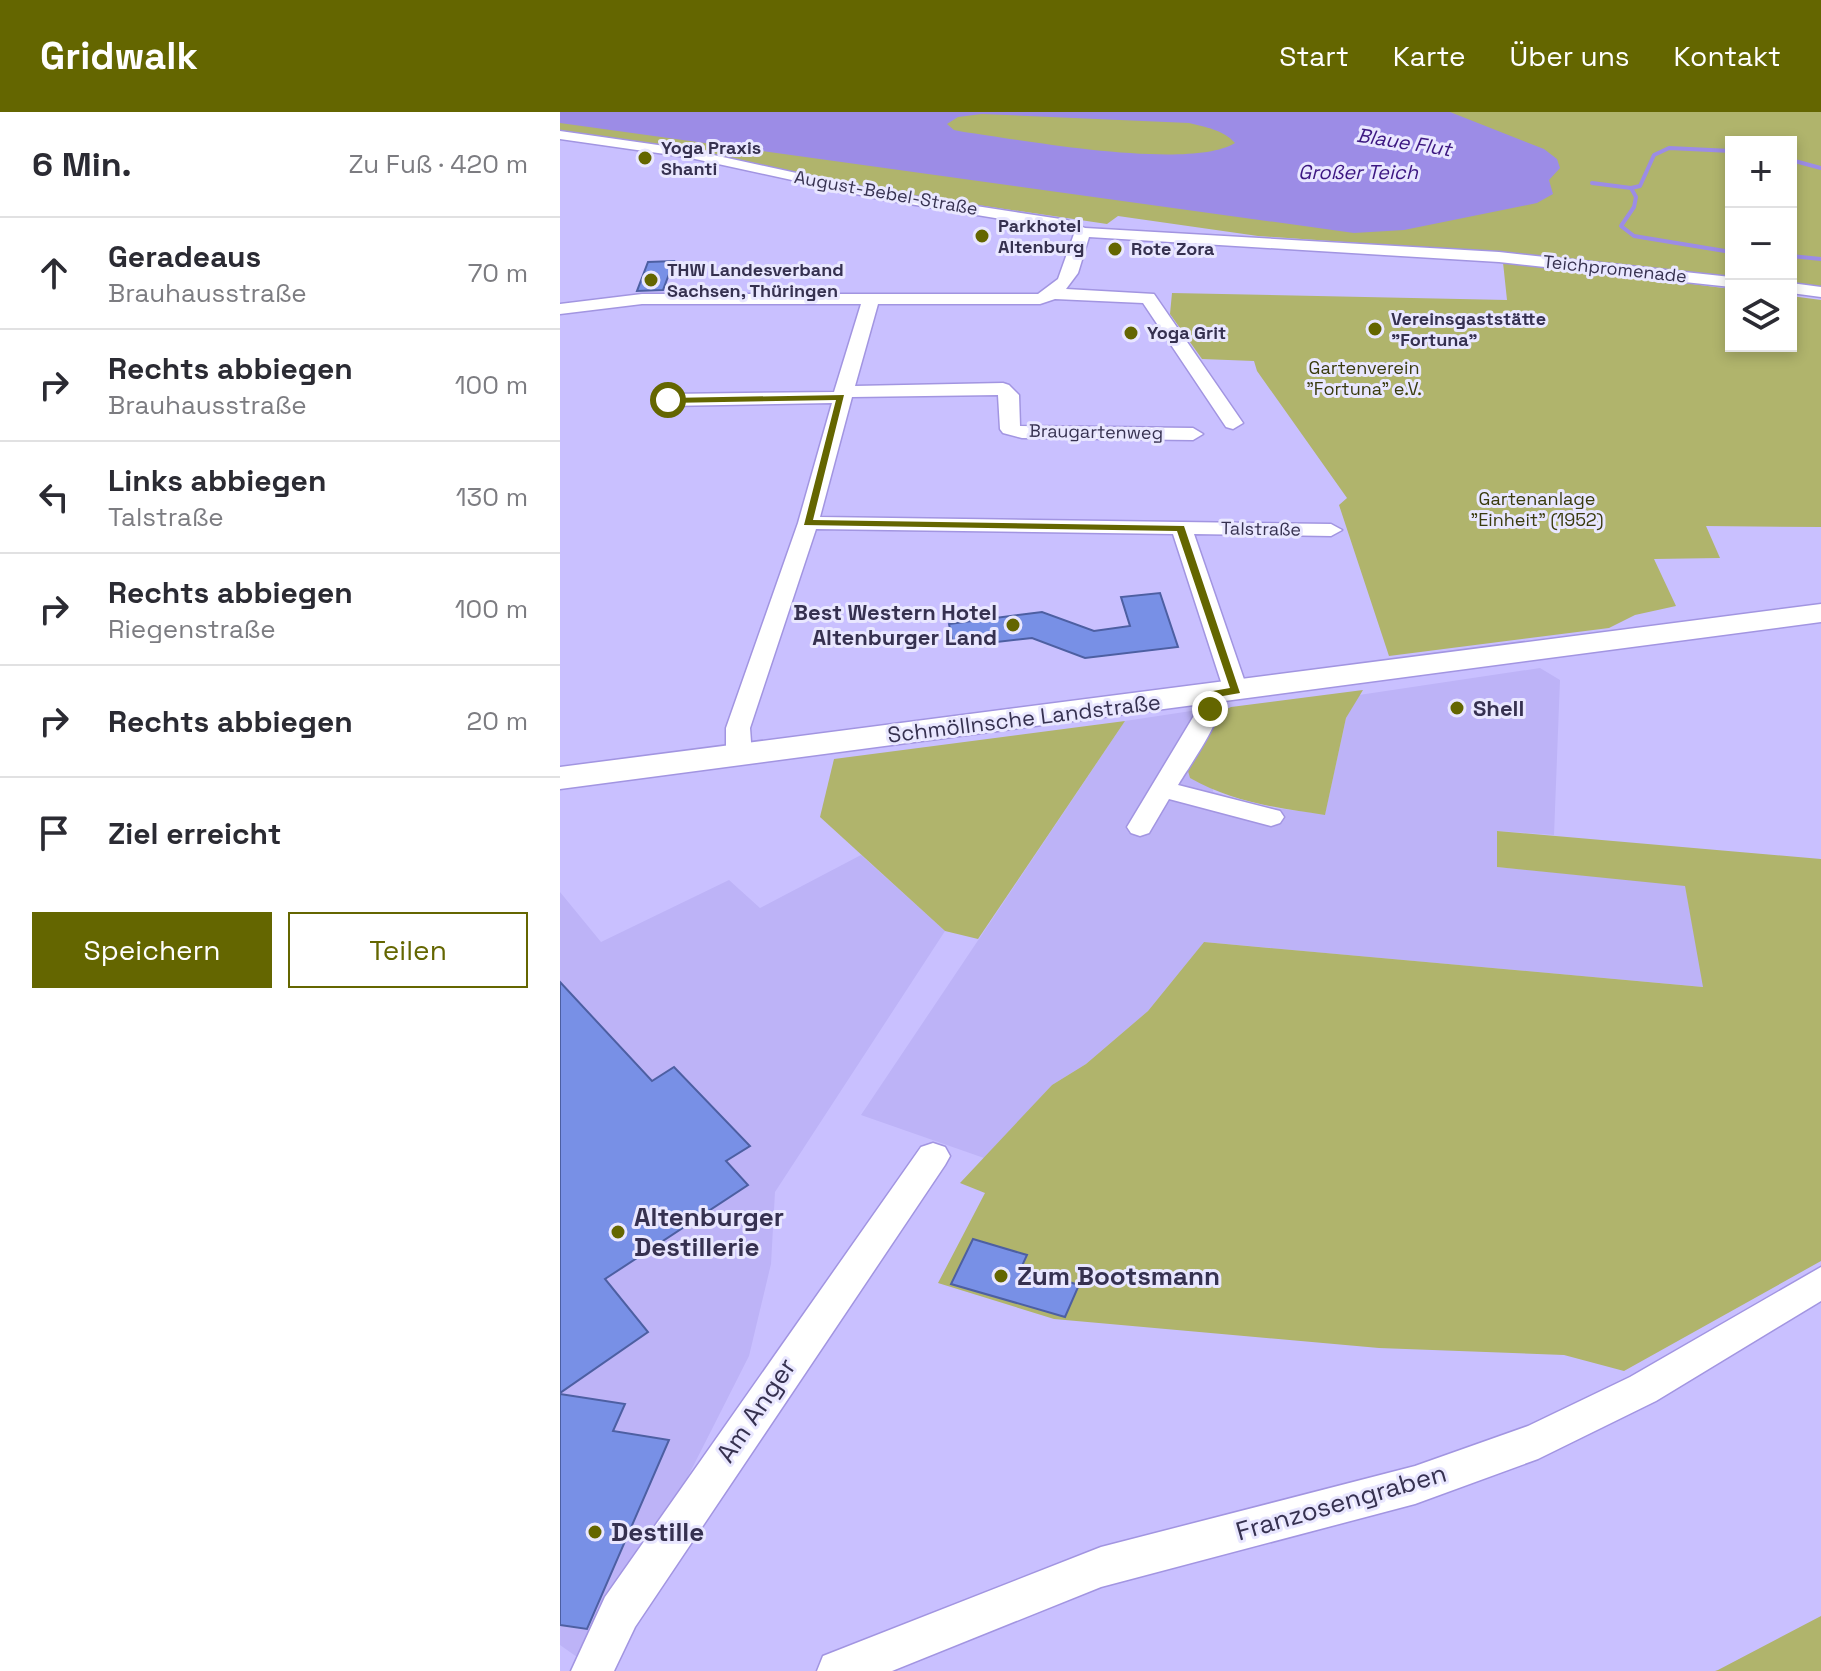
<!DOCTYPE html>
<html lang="de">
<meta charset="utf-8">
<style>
body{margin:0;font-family:"Space Grotesk",sans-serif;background:#f2f2f3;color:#2b2b33}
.controls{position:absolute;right:24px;top:24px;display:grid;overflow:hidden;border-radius:0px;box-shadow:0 4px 12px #0003}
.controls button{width:72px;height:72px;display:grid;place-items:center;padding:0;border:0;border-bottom:2px solid #e1e1e2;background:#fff;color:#2b2b33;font:40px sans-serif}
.stop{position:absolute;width:24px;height:24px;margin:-18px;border:6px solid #646600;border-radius:50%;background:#fff}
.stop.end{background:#646600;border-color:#fff;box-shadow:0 2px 8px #0008}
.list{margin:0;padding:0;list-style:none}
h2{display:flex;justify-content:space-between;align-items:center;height:104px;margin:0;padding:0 32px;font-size:34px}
h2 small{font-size:26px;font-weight:400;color:#7c7c81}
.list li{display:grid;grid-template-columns:52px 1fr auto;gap:24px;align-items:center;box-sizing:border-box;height:112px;padding:0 32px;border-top:2px solid #e1e1e2}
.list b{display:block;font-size:30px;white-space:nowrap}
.list p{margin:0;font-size:26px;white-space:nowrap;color:#7c7c81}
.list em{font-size:26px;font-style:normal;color:#7c7c81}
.actions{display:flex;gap:16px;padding:24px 32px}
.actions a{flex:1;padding:18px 0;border:2px solid #646600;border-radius:0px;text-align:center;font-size:28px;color:#646600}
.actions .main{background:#646600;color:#fff}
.icon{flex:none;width:44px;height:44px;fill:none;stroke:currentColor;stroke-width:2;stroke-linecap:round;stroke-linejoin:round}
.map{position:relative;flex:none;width:1261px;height:1559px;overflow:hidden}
header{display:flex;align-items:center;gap:48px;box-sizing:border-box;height:112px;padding:0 40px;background:#646600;color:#fff}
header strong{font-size:38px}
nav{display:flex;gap:44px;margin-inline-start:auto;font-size:28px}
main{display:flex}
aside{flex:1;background:#fff}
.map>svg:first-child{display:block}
</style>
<header>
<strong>Gridwalk</strong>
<nav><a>Start</a><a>Karte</a><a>Über uns</a><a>Kontakt</a></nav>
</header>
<main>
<aside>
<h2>6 Min.<small>Zu Fuß · 420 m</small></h2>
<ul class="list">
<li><svg class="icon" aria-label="ahead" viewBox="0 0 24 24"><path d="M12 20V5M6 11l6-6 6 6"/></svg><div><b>Geradeaus</b><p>Brauhausstraße</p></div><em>70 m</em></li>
<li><svg class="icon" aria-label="right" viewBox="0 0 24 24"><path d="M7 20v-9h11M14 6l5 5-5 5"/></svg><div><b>Rechts abbiegen</b><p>Brauhausstraße</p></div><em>100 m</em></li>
<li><svg class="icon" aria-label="left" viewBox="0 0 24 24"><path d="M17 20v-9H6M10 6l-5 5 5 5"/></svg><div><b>Links abbiegen</b><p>Talstraße</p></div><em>130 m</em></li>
<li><svg class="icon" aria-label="right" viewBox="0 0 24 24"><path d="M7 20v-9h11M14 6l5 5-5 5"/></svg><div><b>Rechts abbiegen</b><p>Riegenstraße</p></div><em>100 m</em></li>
<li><svg class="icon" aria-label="right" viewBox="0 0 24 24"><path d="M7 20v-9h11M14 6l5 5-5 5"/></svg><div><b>Rechts abbiegen</b></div><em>20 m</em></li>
<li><svg class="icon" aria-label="arrive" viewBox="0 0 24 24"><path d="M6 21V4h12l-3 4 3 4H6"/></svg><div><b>Ziel erreicht</b></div></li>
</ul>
<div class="actions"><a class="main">Speichern</a><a>Teilen</a></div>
</aside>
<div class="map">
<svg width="1261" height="1559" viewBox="0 0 1261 1559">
<rect width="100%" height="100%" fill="#c9c0ff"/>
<g fill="#bdb3f7">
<polygon points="980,556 1000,568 994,723 938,719 937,755 1125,773 1144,875 644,830 588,899 526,952 492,973 424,1046 301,1003 565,609 631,599 654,603 653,680 705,695 765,702 786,606 799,583"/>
<polygon points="301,743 385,819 215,1080 211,1152 189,1244 114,1392 17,1545 0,1533 0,780 41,830 169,768 200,796"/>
</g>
<g fill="#b0b46c">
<polygon points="0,0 1261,0 1261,177 1231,174 1231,30 1171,30 1171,168 1086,166 1171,177 1171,234 1231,234 1231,184 1261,188 1261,415 1146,414 1160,446 1094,447 1116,494 1075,503 1049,516 829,544 779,393 787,386 697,259 694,249 642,247 610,202 612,181 947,188 942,141 698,124 558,104 547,112 323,79 119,37 0,21"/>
<path d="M 803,578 L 786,606 L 765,703 C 717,696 672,690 630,666 L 628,659 L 654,603 L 671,595 Z"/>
<polygon points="565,609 418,827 385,819 260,705 274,647"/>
<polygon points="937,719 1261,747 1261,1149 1064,1259 1004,1243 819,1236 494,1207 378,1171 425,1081 400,1071 492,973 526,952 588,899 644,830 1143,875 1125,774 937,755"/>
<polygon points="1261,1504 1261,1559 1155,1559 1158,1558"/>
</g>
<path fill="#9c8ce6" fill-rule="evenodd" d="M 0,0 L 890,0 L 984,37 L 997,47 L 1000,56 L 989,68 L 993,82 L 977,91 L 844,118 L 794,121 L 0,11 ZM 422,2 L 629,11 C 645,15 664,18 675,31 C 629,59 462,28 404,20 L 394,18 L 387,12 L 398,5 Z"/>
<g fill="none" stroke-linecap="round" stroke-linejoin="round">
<g stroke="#9c8ce6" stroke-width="4">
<polyline points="1231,48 1261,56"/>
<polyline points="1032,71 1071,76 1076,85 1074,95 1061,114 1074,124 1171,140"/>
<polyline points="1071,76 1080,74 1094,43 1109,36 1171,39"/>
<polyline points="1231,144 1261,147"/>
</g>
</g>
<g fill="#7890e6" stroke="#4d5fa2" stroke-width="2">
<polygon points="114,149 103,178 77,179 88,150"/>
<polygon points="600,481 618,535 525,546 472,526 394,535 389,512 482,500 534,519 570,514 561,485"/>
<polygon points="0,870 92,969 114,955 190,1034 166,1049 188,1073 45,1167 88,1220 0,1281"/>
<polygon points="413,1127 467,1143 461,1156 519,1173 505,1205 391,1172"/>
<polygon points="0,1282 65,1292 53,1319 109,1328 27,1517 0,1513"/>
</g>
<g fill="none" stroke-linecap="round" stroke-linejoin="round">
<defs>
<g id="minor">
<polygon points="0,19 126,37 319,79 507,108 525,116 939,140 1171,165 1171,175 939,150 529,125 518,161 506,177 594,182 683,311 673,317 666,315 583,191 495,187 480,192 318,192 295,274 443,271 449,273 459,283 460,314 633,316 643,322 633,328 462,326 443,321 440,317 438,283 292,285 260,405 771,412 782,418 771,424 634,422 688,579 685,584 667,584 664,579 613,422 256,417 190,616 192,644 188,650 170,650 166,644 166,616 238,411 272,291 108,294 99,288 108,282 274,280 301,192 82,192 0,202 0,192 82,182 478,182 498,167 514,122 503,117 319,87 126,45 0,27"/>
<polygon points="1231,171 1261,175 1261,185 1231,181"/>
<path d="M 651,575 L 660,577 C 672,596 629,654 618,673 L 720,699 L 724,705 L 720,711 L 711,714 L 609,687 L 589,721 L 580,724 L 571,721 L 567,715 L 638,597 L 642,577 Z"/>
<polygon points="373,1031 385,1035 390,1044 385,1053 75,1515 54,1559 11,1559 45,1485 361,1035"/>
<polygon points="1261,1155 1261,1189 1096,1289 978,1347 855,1392 541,1475 332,1559 257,1559 263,1544 541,1435 855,1354 968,1314 1070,1265"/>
</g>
<polygon id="secondary" points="1261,492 1261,510 0,677 0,655"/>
</defs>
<use href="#minor" stroke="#a295e1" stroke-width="3"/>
<use href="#secondary" stroke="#a295e1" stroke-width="3"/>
<use href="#minor" fill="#fff" fill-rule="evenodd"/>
<use href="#secondary" fill="#fff" fill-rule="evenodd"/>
</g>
<polygon fill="#646600" points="284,283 253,408 624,414 680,581 657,585 654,599 644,597 647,580 670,576 617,419 244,413 276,288 108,291 104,288 108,286"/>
<g fill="#646600" stroke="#e9e7ff" stroke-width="3">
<circle cx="85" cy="46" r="8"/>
<circle cx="422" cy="124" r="8"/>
<circle cx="555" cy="137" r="8"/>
<circle cx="91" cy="168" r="8"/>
<circle cx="815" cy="217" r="8"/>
<circle cx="571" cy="221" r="8"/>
<circle cx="453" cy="513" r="8"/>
<circle cx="897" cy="596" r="8"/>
<circle cx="58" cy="1120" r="8"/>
<circle cx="441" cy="1164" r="8"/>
<circle cx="35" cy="1420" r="8"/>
</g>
<g text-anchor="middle" stroke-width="6" stroke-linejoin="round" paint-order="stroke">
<g font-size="18" font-weight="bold" fill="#363150" stroke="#e9e7ff" text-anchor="start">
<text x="101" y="42">Yoga Praxis<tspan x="101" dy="21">Shanti</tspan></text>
<text x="438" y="120">Parkhotel<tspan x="438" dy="21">Altenburg</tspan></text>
<text x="571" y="143">Rote Zora</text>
<text x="107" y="164">THW Landesverband<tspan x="107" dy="21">Sachsen, Thüringen</tspan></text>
<text x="831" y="213">Vereinsgaststätte<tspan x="831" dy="21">"Fortuna"</tspan></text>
<text x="587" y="227">Yoga Grit</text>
</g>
<g font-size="18" fill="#363150" stroke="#e9e7ff">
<text transform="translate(326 81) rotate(10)" y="6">August-Bebel-Straße</text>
<text transform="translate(1055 157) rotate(6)" y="6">Teichpromenade</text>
<text transform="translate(536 320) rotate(1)" y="6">Braugartenweg</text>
<text transform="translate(701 417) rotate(1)" y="6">Talstraße</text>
</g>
<g font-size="18" fill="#3a3b0e" stroke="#e9e7ff">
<text x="804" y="262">Gartenverein<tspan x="804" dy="21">"Fortuna" e.V.</tspan></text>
<text x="977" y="393">Gartenanlage<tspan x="977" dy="21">"Einheit" (1952)</tspan></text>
</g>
<g font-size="20" font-style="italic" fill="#3c1781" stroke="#e9e7ff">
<text transform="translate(844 30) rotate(9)" y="7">Blaue Flut</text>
<text x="798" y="67">Großer Teich</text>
</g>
<g font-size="22" font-weight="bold" fill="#363150" stroke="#e9e7ff" text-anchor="end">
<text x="437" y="508">Best Western Hotel<tspan x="437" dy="25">Altenburger Land</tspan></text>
<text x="913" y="604" text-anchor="start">Shell</text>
</g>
<g font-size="22" fill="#363150" stroke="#e9e7ff">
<text transform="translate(464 606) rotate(-7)" y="8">Schmöllnsche Landstraße</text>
</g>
<g font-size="26" font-weight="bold" fill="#363150" stroke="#e9e7ff" text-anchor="start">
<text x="74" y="1114">Altenburger<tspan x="74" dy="30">Destillerie</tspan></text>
<text x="457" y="1173">Zum Bootsmann</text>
<text x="51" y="1429">Destille</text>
</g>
<g font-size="26" fill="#363150" stroke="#e9e7ff">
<text transform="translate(196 1298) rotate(-56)" y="9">Am Anger</text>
<text transform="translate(781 1390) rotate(-16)" y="9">Franzosengraben</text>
</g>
</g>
</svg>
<div class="controls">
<button>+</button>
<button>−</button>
<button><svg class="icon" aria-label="layers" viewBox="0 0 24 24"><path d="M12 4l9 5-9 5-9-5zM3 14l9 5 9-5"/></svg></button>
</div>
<div class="stop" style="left:108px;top:288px"></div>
<div class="stop end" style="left:650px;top:597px"></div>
</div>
</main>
